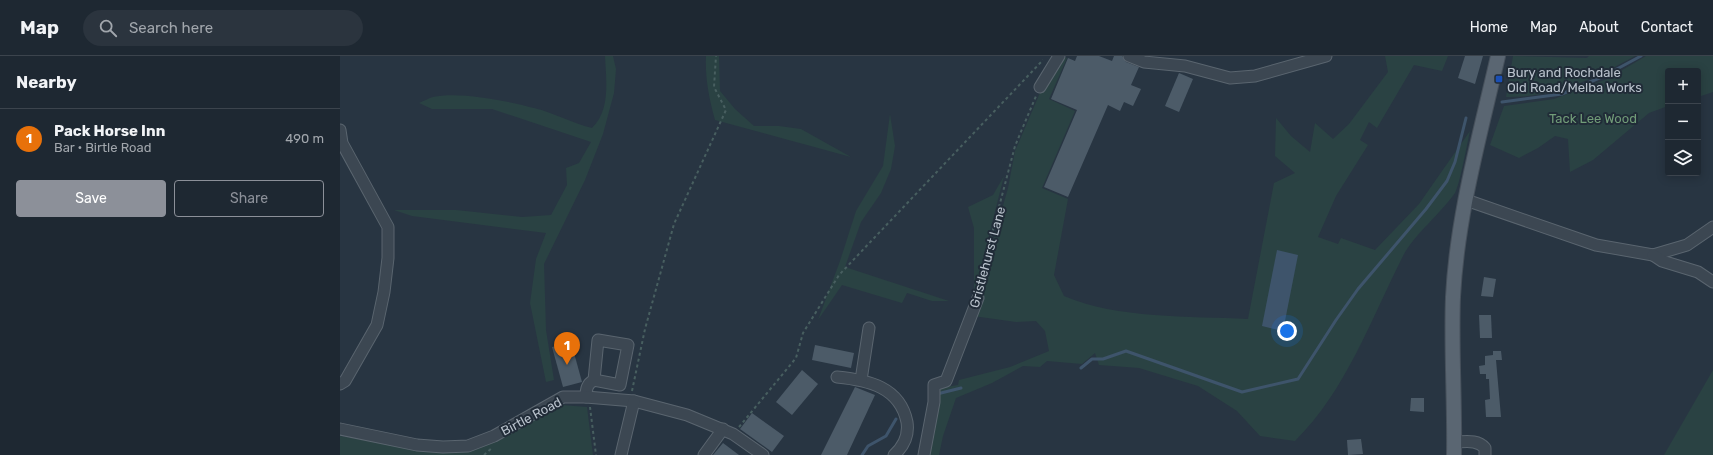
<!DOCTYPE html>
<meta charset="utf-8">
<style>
body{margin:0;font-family:Rubik,sans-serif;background:#2b343e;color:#f1f3f6}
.controls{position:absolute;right:12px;top:12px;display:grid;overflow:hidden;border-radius:4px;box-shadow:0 2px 10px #0003}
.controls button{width:36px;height:36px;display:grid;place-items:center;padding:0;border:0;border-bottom:1px solid #3c444d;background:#1e2832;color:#f1f3f6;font:20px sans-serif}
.you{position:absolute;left:947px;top:275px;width:14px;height:14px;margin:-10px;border:3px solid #fff;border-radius:50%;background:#1a73e8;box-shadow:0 0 0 6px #1a73e833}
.badge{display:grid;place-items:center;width:26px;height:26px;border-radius:50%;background:#8c9099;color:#fff;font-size:13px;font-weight:700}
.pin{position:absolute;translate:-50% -33px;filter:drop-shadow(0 1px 2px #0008)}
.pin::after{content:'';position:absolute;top:21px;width:14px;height:12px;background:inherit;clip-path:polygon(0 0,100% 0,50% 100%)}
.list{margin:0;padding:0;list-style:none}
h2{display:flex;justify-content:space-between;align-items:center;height:52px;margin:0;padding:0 16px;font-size:17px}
h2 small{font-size:13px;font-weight:400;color:#a1a6ac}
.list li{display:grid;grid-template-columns:26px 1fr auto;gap:12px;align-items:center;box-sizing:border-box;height:60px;padding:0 16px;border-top:1px solid #3c444d}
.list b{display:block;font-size:15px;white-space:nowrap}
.list p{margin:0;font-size:13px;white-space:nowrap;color:#a1a6ac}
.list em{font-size:13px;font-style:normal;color:#a1a6ac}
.actions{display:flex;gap:8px;padding:12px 16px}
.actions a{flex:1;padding:9px 0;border:1px solid #8c9099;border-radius:4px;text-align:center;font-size:14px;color:#8c9099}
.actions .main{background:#8c9099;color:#fff}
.icon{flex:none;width:22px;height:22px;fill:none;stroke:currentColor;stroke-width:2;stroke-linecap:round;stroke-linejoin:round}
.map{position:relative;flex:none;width:1373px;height:399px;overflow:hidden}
header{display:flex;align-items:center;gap:24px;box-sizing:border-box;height:56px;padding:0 20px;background:#1e2832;border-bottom:1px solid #3c444d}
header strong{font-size:19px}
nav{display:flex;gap:22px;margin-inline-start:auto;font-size:14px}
.search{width:280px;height:36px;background:#2b343e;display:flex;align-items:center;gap:10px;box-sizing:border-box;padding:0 14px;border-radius:22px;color:#a1a6ac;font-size:15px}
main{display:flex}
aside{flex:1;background:#1e2832}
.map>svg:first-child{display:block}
</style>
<header>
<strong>Map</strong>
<div class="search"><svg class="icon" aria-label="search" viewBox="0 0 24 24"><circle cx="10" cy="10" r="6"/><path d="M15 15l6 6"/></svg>Search here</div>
<nav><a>Home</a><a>Map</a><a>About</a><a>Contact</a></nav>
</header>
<main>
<aside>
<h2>Nearby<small></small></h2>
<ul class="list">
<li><span class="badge" style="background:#e8710a">1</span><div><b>Pack Horse Inn</b><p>Bar · Birtle Road</p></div><em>490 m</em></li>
</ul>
<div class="actions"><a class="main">Save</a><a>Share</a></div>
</aside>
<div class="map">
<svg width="1373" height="399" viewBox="0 0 1373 399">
<rect width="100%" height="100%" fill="#283542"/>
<g fill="#2a4243">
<path d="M 265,0 L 273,0 L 276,13 L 274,37 L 263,78 L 245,124 L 204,208 L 206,274 L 214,324 L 206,326 L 190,247 L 196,203 L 206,177 L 72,160 L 54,154 L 116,154 L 182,161 L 211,159 L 227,129 L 226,112 L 239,107 L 251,86 L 152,53 L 92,53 L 79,47 C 84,45 89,42 93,41 C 119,35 168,45 194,52 C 214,57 232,67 252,72 C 271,54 266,23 265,0 Z"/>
<path d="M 366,0 L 379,0 L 380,35 L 395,53 L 414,70 L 439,70 L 461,73 L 511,101 L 375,64 C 369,42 365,23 366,0 Z"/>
<path d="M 722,0 L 727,2 L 709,43 L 735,55 L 702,132 L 728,143 L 714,219 L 724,240 C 778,263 849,260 908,263 L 934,127 L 955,117 L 935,100 L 936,62 L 951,80 L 970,96 L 975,67 L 993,83 L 1009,68 L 1048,16 L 1045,0 L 1108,0 L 1102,15 L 1074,9 L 1037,72 L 1029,66 L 1020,84 L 1028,89 L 996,140 L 978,181 L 998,188 L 1001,182 L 1035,194 L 1079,148 L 1130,75 C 1127,88 1120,128 1115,137 C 1101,157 1074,179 1063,200 C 1031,263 1006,335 955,385 L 920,380 L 897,355 L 858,330 L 799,312 L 759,309 L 755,297 L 742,308 L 707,305 L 700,311 L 683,310 L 652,327 L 616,342 L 603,380 L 599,399 L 589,399 L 598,332 L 618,329 L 619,324 L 670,311 L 709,295 L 705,275 L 696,265 L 676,266 L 633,260 L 644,233 L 646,210 L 668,132 L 675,95 L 702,32 Z"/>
<path d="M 1173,0 L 1247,2 L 1249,0 L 1295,0 C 1254,23 1213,42 1166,41 Z"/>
<polygon points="1306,0 1373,0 1373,36 1358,41 1358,15 1328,15 1328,50 1309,57 1253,104 1230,116 1228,83 1215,80 1198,92 1179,102 1150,89 1164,50 1214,43 1267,23"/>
<polygon points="550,58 555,90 551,113 541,137 521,166 505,211 609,245 592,245 567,237 562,247 502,229 478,264 500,205 516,155 543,110"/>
<polygon points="664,120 641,211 640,225 634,246 634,172 628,151 653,139"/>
<polygon points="1373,314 1373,399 1324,399"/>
<polygon points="222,349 247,351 253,399 0,399 0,380 97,396 138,393"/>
</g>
<polygon fill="#3e546b" points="937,194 958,199 943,275 922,270"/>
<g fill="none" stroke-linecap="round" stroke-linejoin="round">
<g stroke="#3e546b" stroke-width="3">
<polyline points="1162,46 1222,38 1264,20 1301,0"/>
<polyline points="741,312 752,303 763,303 786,295 902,336 958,323 996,264 1018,233 1086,153 1107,125 1115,106 1126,62"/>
<polyline points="597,338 621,332"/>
<polyline points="522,399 528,390 546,380 556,363"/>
</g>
</g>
<g fill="#4c5b68">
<polygon points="737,0 759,0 772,5 774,0 782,0 786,6 799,11 791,29 801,33 793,50 784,46 780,55 768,49 728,141 704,131 737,54 711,43 728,2 735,5"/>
<polygon points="1125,0 1143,0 1135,28 1118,22"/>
<polygon points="839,17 853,23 839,56 825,50"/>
<polygon points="1144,221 1156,223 1153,241 1141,240"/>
<polygon points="1139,259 1151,259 1152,282 1140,282"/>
<polygon points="231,286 242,326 223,331 212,291"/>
<polygon points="475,289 514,297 511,312 472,304"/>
<polygon points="1153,295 1161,295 1162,304 1156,304 1161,361 1146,361 1145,344 1150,343 1149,323 1146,323 1146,318 1140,318 1139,310 1145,309 1145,300 1153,299"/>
<polygon points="462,314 478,328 452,359 436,346"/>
<polygon points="515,331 535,339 507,399 481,399"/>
<polygon points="1071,342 1084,342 1084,356 1070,355"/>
<polygon points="412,357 444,380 432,396 400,373"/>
<polygon points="1021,383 1023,398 1008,399 1007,384"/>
<polygon points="383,387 399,399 373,399"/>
</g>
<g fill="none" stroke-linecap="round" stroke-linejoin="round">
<defs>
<g id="minor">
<polyline points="789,0 804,6 845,10 890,22 915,20 986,0"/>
<polyline points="700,31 719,0"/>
<polyline points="0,74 2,87 48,171 48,202 44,236 37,269 5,325 0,328"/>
<polyline points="1126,144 1256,189 1313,199 1347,189 1373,171"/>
<polyline points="1313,199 1322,205 1358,216 1373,226"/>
<path d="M 497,321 C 528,324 560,331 567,366 C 569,379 564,390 554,399"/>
<polyline points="521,324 529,272"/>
<path d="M 246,341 C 246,333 247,328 254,324 L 258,284 L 288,289 L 280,329 L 254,324"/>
<polyline points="0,373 77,389 103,391 128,390 154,380 223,341 246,341 294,345 347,359 393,378 423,399"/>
<path d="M 1114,386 C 1125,386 1137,383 1145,392 L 1145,399"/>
<polyline points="281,399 294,345"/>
<polyline points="364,399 383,373"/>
<polyline points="584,399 594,346 594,329 606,325 638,242"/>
</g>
<path id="major" d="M 1114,399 C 1115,346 1111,294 1113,241 C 1117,160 1140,79 1158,0"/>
</defs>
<use href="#minor" stroke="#5a656f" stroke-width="13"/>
<use href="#major" stroke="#46505b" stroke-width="16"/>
<g stroke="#485f60" stroke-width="2" stroke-dasharray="3 3" stroke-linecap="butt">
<polyline points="640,233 643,212 675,90 696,40"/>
<polyline points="292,335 305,273 334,168 386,54 374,31 376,0"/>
<polyline points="250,351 256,399"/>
<polyline points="399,371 456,302 463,277 499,219 703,4"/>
<polyline points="144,399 152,392"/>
</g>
<use href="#minor" stroke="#3c4752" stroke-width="11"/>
<use href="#major" stroke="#5a6672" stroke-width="14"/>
</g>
<rect fill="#1a4fb4" stroke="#212c38" stroke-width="1.5" x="1155" y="19" width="8" height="8" rx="2"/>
<g text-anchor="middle" stroke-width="4" stroke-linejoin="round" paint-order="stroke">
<g font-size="13" fill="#b9c2cc" stroke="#212c38" text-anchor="start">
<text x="1167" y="21">Bury and Rochdale<tspan x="1167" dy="15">Old Road/Melba Works</tspan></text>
</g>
<g font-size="13" fill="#719c78" stroke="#212c38">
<text x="1253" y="67">Tack Lee Wood</text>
</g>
<g font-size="13" fill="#b9c2cc" stroke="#212c38">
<text transform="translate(647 201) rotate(-75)" y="5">Gristlehurst Lane</text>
<text transform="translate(191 360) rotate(-28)" y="5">Birtle Road</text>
</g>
</g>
</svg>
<div class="controls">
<button>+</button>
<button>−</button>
<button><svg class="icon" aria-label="layers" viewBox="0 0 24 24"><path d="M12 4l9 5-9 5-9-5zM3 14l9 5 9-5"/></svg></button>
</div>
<div class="you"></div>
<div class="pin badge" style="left:227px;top:309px;background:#e8710a">1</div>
</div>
</main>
